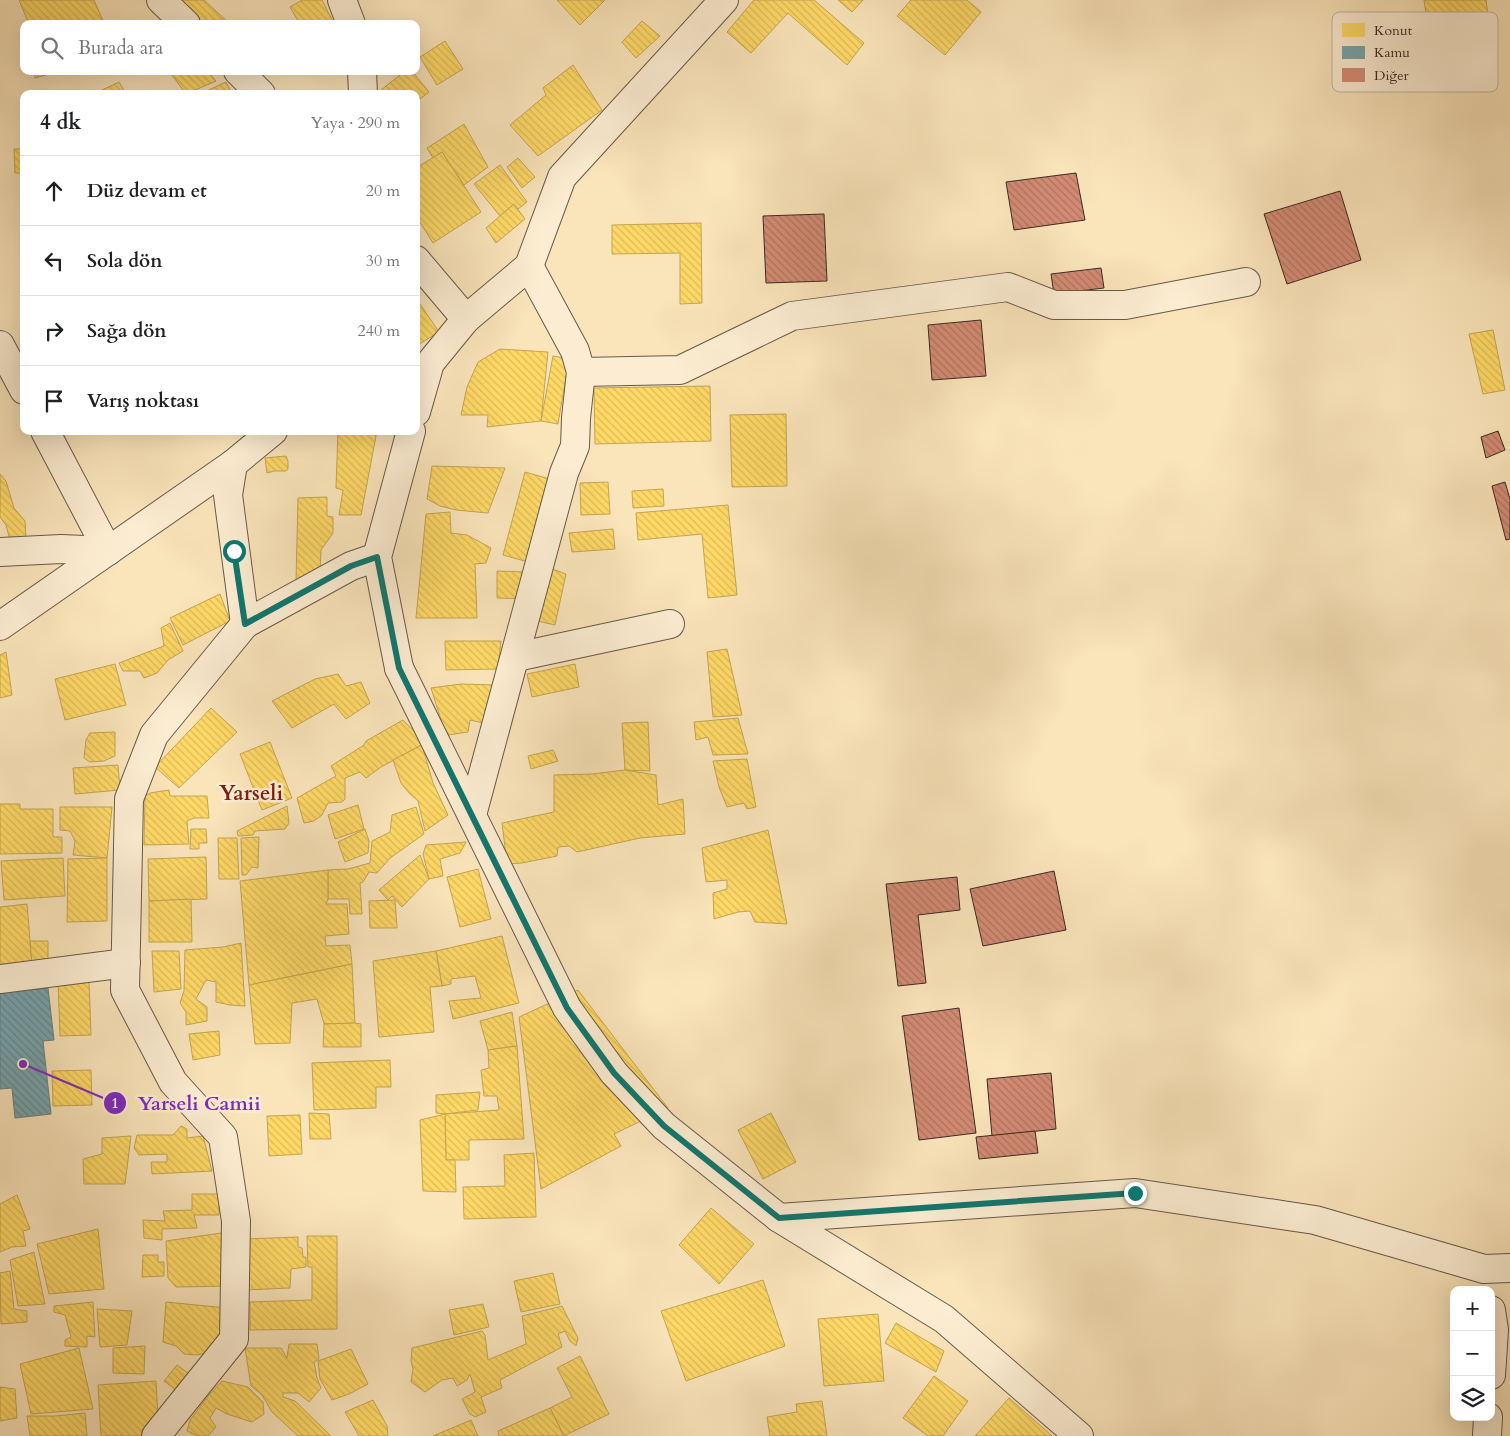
<!DOCTYPE html>
<html lang="tr">
<meta charset="utf-8">
<style>
body{margin:0;font-family:Cardo,serif;background:#f6f6f6;color:#202124}
.controls{position:absolute;right:15px;bottom:15px;display:grid;overflow:hidden;border-radius:10px;box-shadow:0 5px 20px #0002}
.controls button{width:45px;height:45px;display:grid;place-items:center;padding:0;border:0;border-bottom:1px solid #e0e0e0;background:#fff;color:#202124;font:25px sans-serif}
.stop{position:absolute;width:15px;height:15px;margin:-11px;border:4px solid #0f766e;border-radius:50%;background:#fff}
.stop.end{background:#0f766e;border-color:#fff;box-shadow:0 1px 5px #0008}
.list{margin:0;padding:0;list-style:none}
h2{display:flex;justify-content:space-between;align-items:center;height:65px;margin:0;padding:0 20px;font-size:21px}
h2 small{font-size:16px;font-weight:400;color:#757577}
.list li{display:grid;grid-template-columns:32px 1fr auto;gap:15px;align-items:center;box-sizing:border-box;height:70px;padding:0 20px;border-top:1px solid #e0e0e0}
.list b{display:block;font-size:19px;white-space:nowrap}
.list em{font-size:16px;font-style:normal;color:#757577}
.icon{flex:none;width:28px;height:28px;fill:none;stroke:currentColor;stroke-width:2;stroke-linecap:round;stroke-linejoin:round}
.map{position:relative;flex:none;width:1510px;height:1436px;overflow:hidden}
.search{position:absolute;background:#fff;box-shadow:0 5px 20px #0002;left:20px;top:20px;width:400px;height:55px;display:flex;align-items:center;gap:12px;box-sizing:border-box;padding:0 18px;border-radius:10px;color:#757577;font-size:19px}
.panel{position:absolute;background:#fff;box-shadow:0 5px 20px #0002;left:20px;top:90px;width:400px;height:345px;border-radius:10px}
.map>svg:first-child{display:block}
</style>
<div class="map">
<svg width="1510" height="1436" viewBox="0 0 1510 1436">
<defs>
<pattern id="homes-back-hatch" width="6" height="6" patternUnits="userSpaceOnUse" patternTransform="scale(1.25)"><rect width="6" height="6" fill="#ffd966"/><path d="M-1 5l2 2M0 0l6 6M5-1l2 2" fill="none" stroke="#dbba58"/></pattern>
<pattern id="public-back-hatch" width="6" height="6" patternUnits="userSpaceOnUse" patternTransform="scale(1.25)"><rect width="6" height="6" fill="#76a5af"/><path d="M-1 5l2 2M0 0l6 6M5-1l2 2" fill="none" stroke="#62878e"/></pattern>
<pattern id="building-back-hatch" width="6" height="6" patternUnits="userSpaceOnUse" patternTransform="scale(1.25)"><rect width="6" height="6" fill="#d48b74"/><path d="M-1 5l2 2M0 0l6 6M5-1l2 2" fill="none" stroke="#ad725f"/></pattern>
</defs>
<rect width="100%" height="100%" fill="#fae4ba"/>
<filter id="stains"><feTurbulence type="fractalNoise" baseFrequency=".004" numOctaves="4"/><feColorMatrix values="0 0 0 0 .2 0 0 0 0 .09 0 0 0 0 .02 0 0 0 .5 -.17"/></filter>
<radialGradient id="worn" r=".72"><stop offset=".6" stop-color="#630" stop-opacity="0"/><stop offset="1" stop-color="#630" stop-opacity=".3"/></radialGradient>
<g fill="url(#homes-back-hatch)" stroke="#c3a552">
<polygon points="19,0 94,0 103,21 97,24 29,24"/>
<polygon points="172,0 204,0 230,24 199,24"/>
<polygon points="302,0 322,0 334,24 300,24 290,7"/>
<polygon points="557,0 605,0 580,25"/>
<polygon points="754,0 814,0 864,43 847,65 788,13 751,53 727,32"/>
<polygon points="838,0 863,0 852,12"/>
<polygon points="911,0 967,0 981,12 945,55 897,16"/>
<polygon points="1424,0 1486,0 1490,29 1431,48"/>
<polygon points="642,21 660,36 636,58 622,42"/>
<polygon points="445,41 463,69 437,85 420,57"/>
<polygon points="573,65 602,110 538,156 510,125 546,95 543,88"/>
<polygon points="34,71 59,71 35,78"/>
<polygon points="169,71 207,71 216,81 186,94"/>
<polygon points="405,71 412,71 429,92 416,102 416,94 383,94 381,90"/>
<polygon points="119,82 126,94 94,94"/>
<polygon points="226,82 232,94 200,94"/>
<polygon points="464,124 488,167 464,185 442,152 433,158 427,148"/>
<polygon points="14,149 24,149 24,173 15,173"/>
<polygon points="442,152 481,212 433,243 416,216 416,168"/>
<polygon points="518,158 535,177 522,188 507,167"/>
<polygon points="500,165 527,202 518,209 514,204 500,216 474,184"/>
<polygon points="514,204 525,219 496,243 486,228"/>
<polygon points="701,223 702,303 680,304 680,253 612,254 612,225"/>
<polygon points="416,298 439,332 416,346"/>
<polygon points="1493,330 1505,390 1483,394 1469,334"/>
<polygon points="500,349 548,352 541,421 487,427 488,415 461,415 467,387 478,362"/>
<polygon points="553,356 569,359 558,424 541,421"/>
<polygon points="710,386 711,441 595,444 594,388"/>
<polygon points="786,414 787,486 732,487 730,415"/>
<polygon points="338,431 377,431 361,515 339,515 343,490 336,488"/>
<polygon points="286,456 288,461 288,469 286,471 274,471 267,473 265,458"/>
<polygon points="432,466 505,468 488,513 456,510 440,506 427,499"/>
<polygon points="525,472 553,480 532,563 503,555"/>
<polygon points="0,474 6,481 14,508 25,521 26,539 10,540 6,525 0,517"/>
<polygon points="608,482 610,514 581,515 580,483"/>
<polygon points="663,489 664,506 633,508 632,491"/>
<polygon points="327,497 327,516 333,517 333,533 321,550 320,572 296,581 298,498"/>
<polygon points="728,505 737,595 708,598 702,534 638,540 636,513"/>
<polygon points="450,512 451,533 467,535 491,548 486,563 475,564 477,618 416,618 426,514"/>
<polygon points="613,529 615,549 572,552 569,533"/>
<polygon points="544,566 566,574 555,625 529,619"/>
<polygon points="497,571 527,572 526,599 497,598"/>
<polygon points="220,594 230,621 183,645 170,618"/>
<polygon points="170,623 183,651 168,660 157,673 144,678 140,671 123,671 119,663 164,646 161,628"/>
<polygon points="445,641 501,641 498,669 446,670"/>
<polygon points="727,649 742,715 713,717 707,652"/>
<polygon points="6,652 12,695 0,698 0,655"/>
<polygon points="115,664 126,705 65,720 55,679"/>
<polygon points="575,664 579,687 532,697 527,674"/>
<polygon points="338,674 346,686 361,682 370,703 346,719 334,704 292,728 272,701 315,679"/>
<polygon points="461,684 497,685 492,725 470,720 468,732 448,735 442,723 431,688"/>
<polygon points="211,708 237,732 179,788 155,767"/>
<polygon points="738,718 748,754 713,755 708,737 696,740 694,722"/>
<polygon points="403,720 425,743 381,767 366,778 360,772 345,778 345,799 342,802 328,803 322,815 314,821 304,823 297,798 336,776 331,766 364,745 366,741"/>
<polygon points="648,722 650,771 625,770 622,723"/>
<polygon points="115,732 115,756 104,761 90,762 84,758 86,740 90,733"/>
<polygon points="270,742 292,798 262,810 240,754"/>
<polygon points="422,745 433,783 448,815 425,831 418,801 409,793 401,783 393,760"/>
<polygon points="553,750 558,761 531,769 528,756"/>
<polygon points="747,759 756,807 747,809 744,803 727,807 719,787 713,761"/>
<polygon points="118,765 120,790 75,794 73,768"/>
<polygon points="625,770 656,775 658,805 683,799 685,834 640,838 577,852 569,846 558,847 557,856 522,863 507,864 502,823 554,812 554,775 592,774"/>
<polygon points="169,790 170,796 207,796 209,818 194,818 187,821 189,844 144,845 145,796 150,793"/>
<polygon points="0,804 20,804 20,809 53,809 53,837 62,837 62,853 0,854"/>
<polygon points="358,805 364,829 335,839 328,815"/>
<polygon points="287,806 289,823 285,829 255,831 253,835 238,836 237,831"/>
<polygon points="60,807 112,807 107,858 73,855 75,841 70,831 60,830"/>
<polygon points="416,807 424,834 390,858 377,873 369,872 363,882 360,883 362,914 350,914 349,899 328,899 328,870 348,869 370,863 372,841 390,832 392,815"/>
<polygon points="191,829 206,829 207,843 199,843 199,849 190,849"/>
<polygon points="365,829 369,841 368,853 345,862 338,842"/>
<polygon points="768,830 787,924 755,922 750,911 738,912 714,919 713,893 727,889 727,880 706,882 702,848"/>
<polygon points="259,837 258,868 252,867 246,875 242,875 241,838"/>
<polygon points="218,838 237,838 239,879 219,879"/>
<polygon points="466,842 460,853 440,859 443,876 429,879 423,854 426,845"/>
<polygon points="420,855 429,879 402,907 392,896 388,900 379,890"/>
<polygon points="206,857 207,899 149,901 148,859"/>
<polygon points="63,858 65,896 4,900 1,861"/>
<polygon points="107,858 107,921 67,922 68,859"/>
<polygon points="478,869 491,919 460,927 447,877"/>
<polygon points="328,870 328,899 326,904 347,904 349,934 325,936 326,946 350,945 352,964 249,985 240,881"/>
<polygon points="191,899 192,942 149,942 149,901"/>
<polygon points="395,900 397,928 370,928 369,901"/>
<polygon points="27,904 32,965 0,968 0,907"/>
<polygon points="502,936 519,1003 453,1019 449,1001 481,998 475,976 451,979 451,984 442,986 436,951"/>
<polygon points="30,941 48,941 48,965 32,965"/>
<polygon points="241,943 245,1006 230,1005 216,1002 216,982 206,980 196,999 207,1007 207,1021 186,1025 186,1012 180,1003 184,991 185,950 223,947"/>
<polygon points="152,951 179,951 181,989 154,992"/>
<polygon points="436,951 442,986 430,987 434,1032 379,1037 373,961"/>
<polygon points="352,964 355,1023 324,1024 317,999 292,1003 290,1043 255,1044 249,985"/>
<polygon points="89,981 91,1035 60,1036 58,982"/>
<polygon points="578,990 668,1108 614,1134 621,1146 541,1189 519,1017"/>
<polygon points="512,1012 517,1046 488,1050 480,1021"/>
<polygon points="355,1023 361,1024 361,1047 323,1047 324,1024"/>
<polygon points="219,1031 220,1055 193,1060 189,1034"/>
<polygon points="517,1046 524,1139 469,1140 469,1160 446,1160 445,1114 499,1110 497,1096 484,1096 481,1070 489,1068 488,1050"/>
<polygon points="390,1060 391,1087 376,1087 376,1108 314,1110 312,1063"/>
<polygon points="91,1070 92,1105 53,1106 52,1071"/>
<polygon points="480,1092 478,1110 445,1114 436,1113 436,1095"/>
<polygon points="309,1113 329,1114 331,1139 310,1139"/>
<polygon points="771,1113 796,1162 763,1179 738,1130"/>
<polygon points="445,1114 446,1160 455,1160 456,1192 423,1191 420,1120"/>
<polygon points="300,1115 302,1154 269,1156 267,1116"/>
<polygon points="181,1126 187,1129 187,1138 203,1136 212,1171 152,1174 151,1162 167,1162 167,1154 139,1155 134,1148 137,1135 173,1135"/>
<polygon points="131,1136 125,1184 84,1184 83,1159 102,1154 102,1138"/>
<polygon points="534,1153 536,1217 464,1219 463,1187 505,1186 504,1155"/>
<polygon points="192,1194 219,1194 219,1215 194,1215 197,1228 162,1229 162,1240 144,1238 143,1220 165,1221 163,1211 192,1210"/>
<polygon points="17,1195 30,1229 23,1231 26,1246 12,1247 0,1252 0,1204"/>
<polygon points="711,1208 754,1244 719,1284 679,1245"/>
<polygon points="98,1229 104,1289 49,1294 37,1244"/>
<polygon points="228,1232 229,1286 176,1287 168,1278 166,1241"/>
<polygon points="307,1236 337,1236 337,1329 250,1330 250,1302 312,1300 312,1267 308,1267"/>
<polygon points="298,1237 298,1247 302,1248 303,1257 306,1257 306,1267 291,1269 290,1288 245,1290 244,1239"/>
<polygon points="34,1252 45,1304 18,1306 10,1260"/>
<polygon points="143,1255 158,1255 158,1262 164,1262 164,1276 142,1277"/>
<polygon points="10,1271 14,1309 27,1311 27,1322 1,1324 0,1273"/>
<polygon points="553,1273 560,1304 521,1312 514,1281"/>
<polygon points="763,1280 785,1346 686,1381 661,1311"/>
<polygon points="93,1302 95,1337 87,1336 87,1347 65,1346 65,1340 71,1337 65,1315 54,1312 54,1306"/>
<polygon points="166,1302 227,1308 220,1349 197,1355 184,1354 176,1346 163,1342"/>
<polygon points="483,1304 489,1327 454,1335 449,1310"/>
<polygon points="562,1306 578,1338 576,1346 570,1341 565,1331 558,1334 562,1347 500,1380 502,1388 481,1397 486,1412 475,1417 470,1414 462,1399 475,1392 470,1374 467,1380 457,1386 453,1378 442,1380 425,1392 411,1382 413,1369 411,1361 412,1348 482,1331 485,1335 488,1360 526,1344 522,1316"/>
<polygon points="97,1309 132,1311 127,1345 100,1347"/>
<polygon points="878,1314 884,1381 824,1386 818,1319"/>
<polygon points="896,1323 944,1351 936,1372 885,1343"/>
<polygon points="289,1344 317,1344 319,1359 314,1362 317,1378 321,1388 309,1402 298,1393 283,1393 283,1397 295,1401 331,1436 298,1436 272,1412 262,1395 251,1386 245,1348 281,1348 287,1358"/>
<polygon points="145,1346 144,1374 113,1373 113,1348"/>
<polygon points="79,1348 93,1409 31,1414 20,1364"/>
<polygon points="351,1349 368,1384 349,1394 332,1400 320,1379 318,1361"/>
<polygon points="580,1356 609,1414 564,1436 550,1408 572,1397 557,1368"/>
<polygon points="177,1365 196,1379 184,1396 164,1381"/>
<polygon points="934,1376 968,1401 943,1436 928,1436 903,1418"/>
<polygon points="156,1381 158,1417 147,1424 141,1436 101,1436 98,1385"/>
<polygon points="222,1381 248,1387 263,1402 264,1414 252,1422 227,1414 216,1408 210,1418 216,1427 208,1436 197,1436 187,1431 190,1420 209,1395"/>
<polygon points="0,1387 15,1389 17,1418 0,1421"/>
<polygon points="1009,1398 1052,1436 975,1436"/>
<polygon points="373,1400 387,1426 388,1436 359,1436 345,1412"/>
<polygon points="822,1401 827,1436 770,1436 767,1417 797,1412 796,1404"/>
<polygon points="550,1408 564,1436 499,1436 498,1431"/>
<polygon points="85,1413 87,1436 30,1436 27,1416 55,1416"/>
<polygon points="471,1420 478,1436 433,1436"/>
</g>
<polygon fill="url(#public-back-hatch)" stroke="#638086" points="48,988 54,1040 43,1041 51,1114 15,1118 12,1088 0,1089 0,993"/>
<g fill="url(#building-back-hatch)" stroke="#382b25">
<polygon points="1076,173 1085,220 1014,230 1006,182"/>
<polygon points="1340,191 1361,260 1287,284 1264,214"/>
<polygon points="824,214 827,281 766,283 763,216"/>
<polygon points="1101,268 1104,288 1054,294 1051,274"/>
<polygon points="981,320 986,376 932,380 928,325"/>
<polygon points="1498,431 1505,450 1486,458 1481,437"/>
<polygon points="1505,482 1510,499 1510,539 1506,540 1492,486"/>
<polygon points="1054,871 1066,930 983,946 970,889"/>
<polygon points="957,877 960,910 918,915 926,983 898,986 886,884"/>
<polygon points="959,1008 976,1133 919,1140 902,1016"/>
<polygon points="1051,1073 1056,1129 992,1136 987,1079"/>
<polygon points="1035,1131 1038,1153 979,1159 976,1137"/>
</g>
<g fill="none" stroke-linecap="round" stroke-linejoin="round">
<defs>
<g id="minor">
<polyline points="161,0 186,24"/>
<polyline points="342,0 351,24"/>
<polyline points="238,71 261,94"/>
<polyline points="362,71 363,94"/>
<polyline points="416,260 466,319"/>
<polyline points="0,345 24,390"/>
<polyline points="581,372 680,370 792,316 1008,287 1054,305 1125,305 1246,282"/>
<polyline points="416,412 430,363 466,319 529,266 562,177 724,0"/>
<polyline points="45,431 108,551"/>
<polyline points="233,464 228,495 245,624"/>
<polyline points="0,552 61,549 108,551"/>
<polyline points="0,626 233,464 273,431"/>
<polyline points="516,657 670,624"/>
<polyline points="399,668 377,557 411,431"/>
<polyline points="472,815 564,473 575,446 576,418 581,372 575,351 529,266"/>
<polyline points="0,979 126,963"/>
<polyline points="779,1218 1135,1193 1315,1220 1484,1269 1510,1268"/>
<polyline points="1491,1310 1494,1330 1491,1375"/>
<polyline points="156,1436 234,1339 236,1221 223,1137 173,1082 125,990 129,799 154,735 245,624 351,566 377,557"/>
<polyline points="1487,1436 1488,1417"/>
</g>
<polyline id="tertiary" points="399,668 567,1008 614,1073 664,1126 779,1218 944,1319 1079,1436"/>
</defs>
<use href="#minor" stroke="#68594a" stroke-width="30"/>
<use href="#tertiary" stroke="#68594a" stroke-width="30"/>
<use href="#minor" stroke="#fcedd2" stroke-width="28"/>
<use href="#tertiary" stroke="#fcedd2" stroke-width="28"/>
</g>
<g fill="none" stroke-linecap="round" stroke-linejoin="round">
<polyline stroke="#0f766e" stroke-width="6" points="234,551 245,624 351,566 377,557 399,668 567,1008 614,1073 664,1126 779,1218 1135,1193"/>
</g>
<g text-anchor="middle" stroke-width="5" stroke-linejoin="round" paint-order="stroke">
<g font-size="21" font-weight="bold" fill="#7a1f14" stroke="#fcedd2">
<text x="251" y="800">Yarseli</text>
</g>
</g>
<rect x="1332" y="12" width="166" height="80" rx="8" fill="#fcedd2" stroke="#c1b39e" stroke-width="1"/>
<rect x="1342" y="23" width="23" height="14" fill="#ffd966"/>
<rect x="1342" y="46" width="23" height="13" fill="#76a5af"/>
<rect x="1342" y="68" width="23" height="14" fill="#d48b74"/>
<g font-size="14" fill="#382b25">
<text x="1374" y="35">Konut</text>
<text x="1374" y="57">Kamu</text>
<text x="1374" y="80">Diğer</text>
</g>
<path fill="none" stroke="#7b2cbf" stroke-width="2" d="M23 1064L115 1103"/>
<g fill="#7b2cbf" stroke="#fcedd2" stroke-width="2">
<circle cx="23" cy="1064" r="5"/>
<circle cx="115" cy="1103" r="12"/>
</g>
<g font-size="15" text-anchor="middle" font-weight="bold" fill="#fff">
<text x="115" y="1108">1</text>
</g>
<g font-size="20" text-anchor="middle" font-weight="bold" fill="#7b2cbf" stroke="#fcedd2" stroke-width="5" stroke-linejoin="round" paint-order="stroke">
<text x="199" y="1110">Yarseli Camii</text>
</g>
<rect width="100%" height="100%" filter="url(#stains)"/>
<rect width="100%" height="100%" fill="url(#worn)"/>
</svg>
<div class="controls">
<button>+</button>
<button>−</button>
<button><svg class="icon" aria-label="layers" viewBox="0 0 24 24"><path d="M12 4l9 5-9 5-9-5zM3 14l9 5 9-5"/></svg></button>
</div>
<div class="stop" style="left:234px;top:551px"></div>
<div class="stop end" style="left:1135px;top:1193px"></div>
<div class="search"><svg class="icon" aria-label="search" viewBox="0 0 24 24"><circle cx="10" cy="10" r="6"/><path d="M15 15l6 6"/></svg>Burada ara</div>
<section class="panel">
<h2>4 dk<small>Yaya · 290 m</small></h2>
<ul class="list">
<li><svg class="icon" aria-label="ahead" viewBox="0 0 24 24"><path d="M12 20V5M6 11l6-6 6 6"/></svg><div><b>Düz devam et</b></div><em>20 m</em></li>
<li><svg class="icon" aria-label="left" viewBox="0 0 24 24"><path d="M17 20v-9H6M10 6l-5 5 5 5"/></svg><div><b>Sola dön</b></div><em>30 m</em></li>
<li><svg class="icon" aria-label="right" viewBox="0 0 24 24"><path d="M7 20v-9h11M14 6l5 5-5 5"/></svg><div><b>Sağa dön</b></div><em>240 m</em></li>
<li><svg class="icon" aria-label="arrive" viewBox="0 0 24 24"><path d="M6 21V4h12l-3 4 3 4H6"/></svg><div><b>Varış noktası</b></div></li>
</ul>
</section>
</div>
